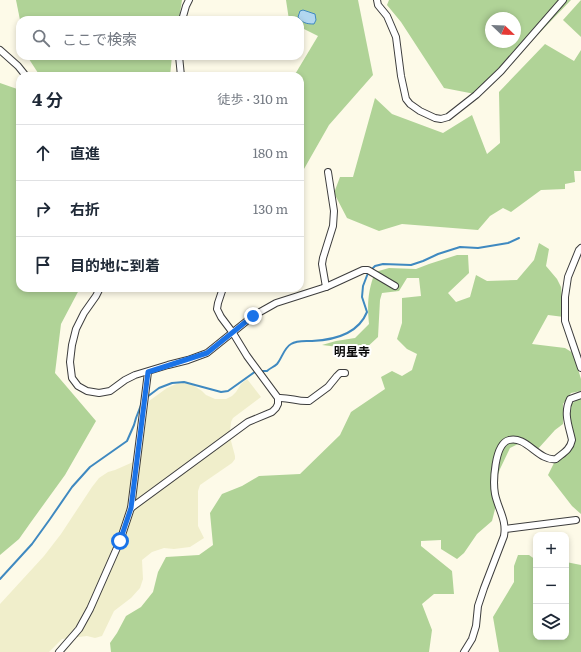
<!DOCTYPE html>
<html lang="ja">
<meta charset="utf-8">
<style>
body{margin:0;font-family:Literata,"Noto Sans JP",serif;background:#f2f2f3;color:#1f2937}
.controls{position:absolute;right:12px;bottom:12px;display:grid;overflow:hidden;border-radius:8px;box-shadow:0 2px 6px #0003}
.controls button{width:36px;height:36px;display:grid;place-items:center;padding:0;border:0;border-bottom:1px solid #e0e1e3;background:#fff;color:#1f2937;font:20px sans-serif}
.compass{position:absolute;left:485px;top:12px;width:36px;height:36px;border-radius:50%;background:#fff;box-shadow:0 2px 6px #0003;rotate:113deg}
.stop{position:absolute;width:12px;height:12px;margin:-9px;border:3px solid #1a73e8;border-radius:50%;background:#fff}
.stop.end{background:#1a73e8;border-color:#fff;box-shadow:0 1px 4px #0008}
.list{margin:0;padding:0;list-style:none}
h2{display:flex;justify-content:space-between;align-items:center;height:52px;margin:0;padding:0 16px;font-size:17px}
h2 small{font-size:13px;font-weight:400;color:#747a83}
.list li{display:grid;grid-template-columns:26px 1fr auto;gap:12px;align-items:center;box-sizing:border-box;height:56px;padding:0 16px;border-top:1px solid #e0e1e3}
.list b{display:block;font-size:15px;white-space:nowrap}
.list em{font-size:13px;font-style:normal;color:#747a83}
.icon{flex:none;width:22px;height:22px;fill:none;stroke:currentColor;stroke-width:2;stroke-linecap:round;stroke-linejoin:round}
.map{position:relative;flex:none;width:581px;height:652px;overflow:hidden}
.search{position:absolute;background:#fff;box-shadow:0 2px 6px #0003;left:16px;top:16px;width:288px;height:44px;display:flex;align-items:center;gap:10px;box-sizing:border-box;padding:0 14px;border-radius:12px;color:#747a83;font-size:15px}
.panel{position:absolute;background:#fff;box-shadow:0 2px 6px #0003;left:16px;top:72px;width:288px;height:220px;border-radius:12px}
.map>svg:first-child{display:block}
</style>
<div class="map">
<svg width="581" height="652" viewBox="0 0 581 652">
<rect width="100%" height="100%" fill="#fdfae8"/>
<polygon fill="#f0eecb" points="247,379 261,397 233,418 231,422 230,431 231,441 235,456 235,459 232,463 200,485 198,491 198,526 204,538 190,547 174,549 164,548 152,552 142,560 143,579 140,588 131,598 114,611 102,636 95,638 87,636 62,639 49,652 0,652 0,604 44,556 61,534 92,487 99,478 108,472 115,470 140,459 149,401 167,388 183,381 188,382 202,391 206,395 215,399 226,399 232,396 236,392 241,384"/>
<g fill="#b0d397" fill-rule="evenodd">
<polygon points="16,0 182,0 179,20 20,20"/>
<polygon points="286,0 358,0 373,75 329,125 300,176 300,76 294,76 318,36 300,27 300,20 289,20"/>
<path d="M 389,0 L 571,0 L 480,95 L 444,88 L 401,22 L 387,5 ZM 491,18 L 515,18 L 515,42 L 491,42 Z"/>
<polygon points="581,0 581,37 563,20"/>
<polygon points="545,44 574,61 581,50 581,171 574,171 575,182 565,184 565,189 541,190 511,212 503,208 490,216 478,230 402,224 379,231 347,218 334,193 340,177 353,177 375,98 392,114 443,133 472,115 487,154 500,143 499,92"/>
<polygon points="27,56 172,56 170,76 40,76"/>
<polygon points="0,83 20,90 20,288 80,288 61,324 55,373 96,421 65,475 31,522 19,539 0,555"/>
<path d="M 539,243 L 549,249 L 546,266 L 557,279 L 561,287 L 564,317 L 548,315 L 532,344 L 565,348 L 573,353 L 581,379 L 581,391 L 571,393 L 563,404 L 563,424 L 555,430 L 537,450 L 522,442 L 510,448 L 500,469 L 493,489 L 496,505 L 492,521 L 477,534 L 464,553 L 457,559 L 441,549 L 441,540 L 421,541 L 421,546 L 452,571 L 454,594 L 434,594 L 422,604 L 432,630 L 429,652 L 111,652 L 110,643 L 117,633 L 126,616 L 141,607 L 153,592 L 158,572 L 166,557 L 199,555 L 213,545 L 210,513 L 222,494 L 242,486 L 259,476 L 300,474 L 340,435 L 351,412 L 385,389 L 381,377 L 392,371 L 402,376 L 412,370 L 417,354 L 407,349 L 397,339 L 402,323 L 402,298 L 421,296 L 419,278 L 407,278 L 399,291 L 382,293 L 380,300 L 378,337 L 364,350 L 322,345 L 336,341 L 355,338 L 369,324 C 367,303 368,291 375,272 L 389,268 L 416,269 L 429,264 L 457,255 L 468,255 L 469,273 L 448,293 L 456,302 L 470,297 L 476,275 L 487,281 L 517,280 L 534,260 Z"/>
<polygon points="581,398 581,514 572,506 548,475 554,463 572,449 574,439 568,408 572,403"/>
<polygon points="518,555 529,555 536,560 536,637 566,637 566,562 581,565 581,652 499,652 493,617 514,582 514,566"/>
</g>
<path fill="#b2d7f0" stroke="#3f89c0" d="M 303,10 L 315,14 L 316,20 L 314,24 C 306,24 303,23 298,17 L 300,11 Z"/>
<g fill="none" stroke-linecap="round" stroke-linejoin="round">
<g stroke="#3f89c0" stroke-width="2">
<path d="M 147,397 L 159,388 L 172,383 L 184,382 L 221,392 L 228,391 L 256,371 L 267,371 C 270,368 274,367 277,364 C 282,358 284,348 291,344 C 297,340 305,341 312,341 C 334,340 358,334 367,312 L 362,297 L 363,286 L 368,273 L 375,266 L 383,264 L 411,265 L 423,261 L 438,254 L 460,247 L 478,248 L 508,243 L 519,238"/>
<polyline points="0,579 32,544 50,519 72,487 90,467 127,441 134,425 136,418 141,405"/>
</g>
<defs>
<g id="minor">
<polyline points="377,0 378,5 387,16 396,37 401,76 406,99 410,104 420,111 435,118 441,119 448,117 476,95 501,71 563,0"/>
<polyline points="182,20 186,6 189,0"/>
<polyline points="0,50 18,66 26,76"/>
<polyline points="179,56 181,76"/>
<polyline points="581,248 579,250 568,277 565,297 565,321 581,368"/>
<polyline points="326,287 322,264 323,258 333,226 334,211 328,172"/>
<polyline points="100,288 96,296 84,313 76,329 72,345 70,362 72,378 78,386 87,391 99,393 110,391 125,380 135,375 168,365 188,360 207,353 253,316 276,303 326,287 363,270 368,270 395,286"/>
<path d="M 278,398 C 289,397 298,402 309,401 L 328,387 L 337,376 L 340,373 L 345,373"/>
<polyline points="131,508 248,422 272,412 276,408 278,404 278,398 247,356 233,333 221,317 217,309 218,303 223,288"/>
<polyline points="505,529 576,520"/>
<polyline points="59,652 79,629 90,609 120,541 131,508 148,372"/>
<path d="M 464,652 L 472,639 L 476,626 L 478,606 L 484,588 L 504,536 C 507,520 498,509 495,494 C 493,483 494,444 509,440 C 526,435 539,462 556,459 C 563,453 570,450 572,440 C 569,426 563,413 570,399 L 581,395"/>
</g>
</defs>
<use href="#minor" stroke="#3d3d3d" stroke-width="8"/>
<use href="#minor" stroke="#fff" stroke-width="6"/>
</g>
<g fill="none" stroke-linecap="round" stroke-linejoin="round">
<polyline stroke="#1a73e8" stroke-width="5" points="120,541 131,508 148,372 207,353 253,316"/>
</g>
<g text-anchor="middle" stroke-width="4" stroke-linejoin="round" paint-order="stroke">
<g font-size="12" font-weight="bold" fill="#0a0a0a" stroke="#fff">
<text x="352" y="356">明星寺</text>
</g>
</g>
</svg>
<div class="controls">
<button>+</button>
<button>−</button>
<button><svg class="icon" aria-label="layers" viewBox="0 0 24 24"><path d="M12 4l9 5-9 5-9-5zM3 14l9 5 9-5"/></svg></button>
</div>
<svg class="compass" viewBox="-18 -18 36 36"><path d="M0-13l5 13h-10z" fill="#e53935"/><path d="M0 13l5-13h-10z" fill="#747a83"/></svg>
<div class="stop" style="left:120px;top:541px"></div>
<div class="stop end" style="left:253px;top:316px"></div>
<div class="search"><svg class="icon" aria-label="search" viewBox="0 0 24 24"><circle cx="10" cy="10" r="6"/><path d="M15 15l6 6"/></svg>ここで検索</div>
<section class="panel">
<h2>4 分<small>徒歩 · 310 m</small></h2>
<ul class="list">
<li><svg class="icon" aria-label="ahead" viewBox="0 0 24 24"><path d="M12 20V5M6 11l6-6 6 6"/></svg><div><b>直進</b></div><em>180 m</em></li>
<li><svg class="icon" aria-label="right" viewBox="0 0 24 24"><path d="M7 20v-9h11M14 6l5 5-5 5"/></svg><div><b>右折</b></div><em>130 m</em></li>
<li><svg class="icon" aria-label="arrive" viewBox="0 0 24 24"><path d="M6 21V4h12l-3 4 3 4H6"/></svg><div><b>目的地に到着</b></div></li>
</ul>
</section>
</div>
